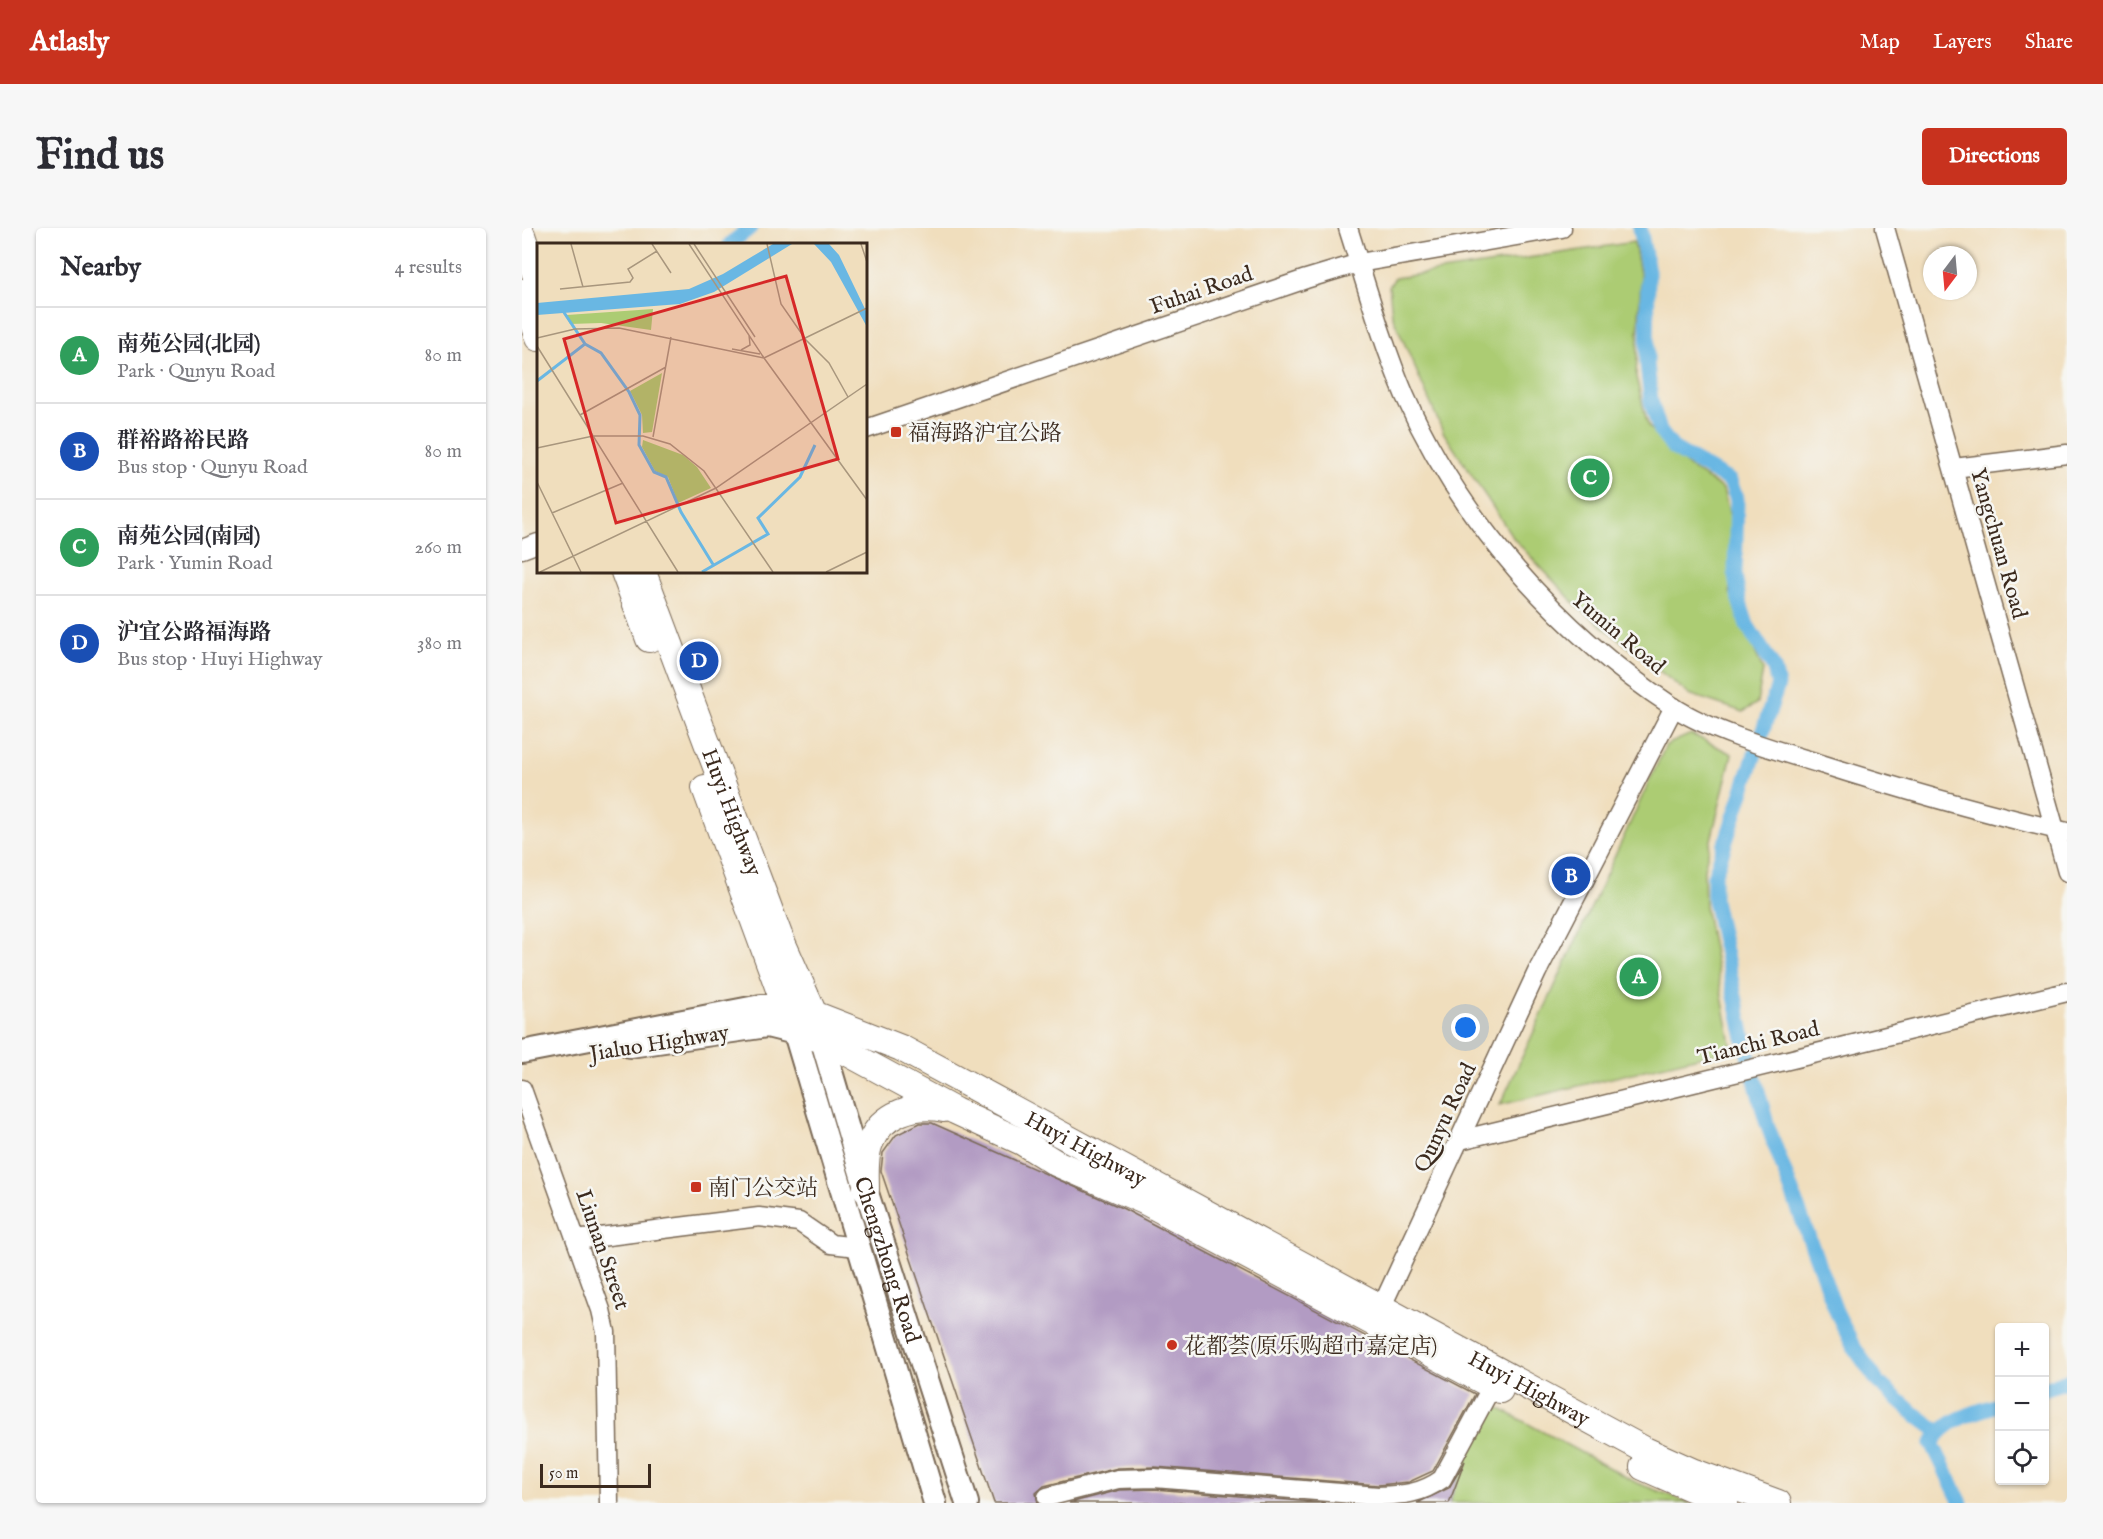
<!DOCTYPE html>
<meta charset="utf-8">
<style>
body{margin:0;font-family:"IM FELL English","Noto Serif SC",serif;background:#f7f7f7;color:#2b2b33}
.controls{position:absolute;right:18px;bottom:18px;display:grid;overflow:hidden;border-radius:6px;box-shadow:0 2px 4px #0004}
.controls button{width:54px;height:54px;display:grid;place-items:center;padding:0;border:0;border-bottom:2px solid #e1e1e2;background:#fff;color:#2b2b33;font:30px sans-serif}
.compass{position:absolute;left:1401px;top:18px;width:54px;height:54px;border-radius:50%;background:#fff;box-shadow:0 2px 4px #0004;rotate:196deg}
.scale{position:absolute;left:18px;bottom:15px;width:111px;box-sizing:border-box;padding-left:6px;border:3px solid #3b2a1e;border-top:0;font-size:16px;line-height:21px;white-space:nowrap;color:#3b2a1e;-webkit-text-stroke:4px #f6f6f2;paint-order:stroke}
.you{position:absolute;left:944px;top:800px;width:21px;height:21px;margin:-15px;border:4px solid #fff;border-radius:50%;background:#1a73e8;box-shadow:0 0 0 9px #1a73e833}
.badge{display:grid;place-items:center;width:39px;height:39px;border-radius:50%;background:#c8321e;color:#fff;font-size:20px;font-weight:700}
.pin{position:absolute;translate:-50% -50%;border:3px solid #fff;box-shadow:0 2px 6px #0006}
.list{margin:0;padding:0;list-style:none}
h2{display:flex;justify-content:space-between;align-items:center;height:78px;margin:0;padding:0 24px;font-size:26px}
h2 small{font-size:20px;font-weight:400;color:#7c7c81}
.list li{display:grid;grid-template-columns:39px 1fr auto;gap:18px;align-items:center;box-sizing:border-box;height:96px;padding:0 24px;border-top:2px solid #e1e1e2}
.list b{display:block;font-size:22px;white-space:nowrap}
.list p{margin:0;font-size:20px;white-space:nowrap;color:#7c7c81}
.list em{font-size:20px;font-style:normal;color:#7c7c81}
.icon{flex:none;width:33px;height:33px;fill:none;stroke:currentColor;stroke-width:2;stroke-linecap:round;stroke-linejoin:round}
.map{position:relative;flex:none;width:1545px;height:1275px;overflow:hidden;border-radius:6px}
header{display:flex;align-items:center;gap:36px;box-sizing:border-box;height:84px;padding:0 30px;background:#c8321e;color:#fff}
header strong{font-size:28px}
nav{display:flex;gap:33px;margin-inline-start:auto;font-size:21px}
.intro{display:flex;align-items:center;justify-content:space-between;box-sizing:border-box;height:144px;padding:0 36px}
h1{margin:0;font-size:42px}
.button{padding:15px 27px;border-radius:6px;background:#c8321e;color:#fff;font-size:21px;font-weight:700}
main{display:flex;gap:36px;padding:0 36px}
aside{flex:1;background:#fff;border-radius:6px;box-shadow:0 2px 4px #0004}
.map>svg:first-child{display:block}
</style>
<header>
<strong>Atlasly</strong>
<nav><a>Map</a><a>Layers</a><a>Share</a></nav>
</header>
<div class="intro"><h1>Find us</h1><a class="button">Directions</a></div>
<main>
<aside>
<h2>Nearby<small>4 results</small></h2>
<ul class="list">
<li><span class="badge" style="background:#2e9e5b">A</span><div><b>南苑公园(北园)</b><p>Park · Qunyu Road</p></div><em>80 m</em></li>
<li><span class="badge" style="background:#1a4fb4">B</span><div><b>群裕路裕民路</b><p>Bus stop · Qunyu Road</p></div><em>80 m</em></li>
<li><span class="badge" style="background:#2e9e5b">C</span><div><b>南苑公园(南园)</b><p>Park · Yumin Road</p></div><em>260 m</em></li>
<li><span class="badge" style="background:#1a4fb4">D</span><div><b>沪宜公路福海路</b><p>Bus stop · Huyi Highway</p></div><em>380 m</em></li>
</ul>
</aside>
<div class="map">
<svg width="1545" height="1275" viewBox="0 0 1545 1275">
<rect width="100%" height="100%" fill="#f6f6f2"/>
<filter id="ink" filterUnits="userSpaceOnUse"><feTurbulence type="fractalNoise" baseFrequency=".0167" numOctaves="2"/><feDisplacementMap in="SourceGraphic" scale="12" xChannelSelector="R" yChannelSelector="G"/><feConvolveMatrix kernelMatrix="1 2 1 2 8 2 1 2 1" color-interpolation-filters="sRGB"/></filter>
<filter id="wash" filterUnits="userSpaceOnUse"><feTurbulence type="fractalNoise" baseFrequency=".008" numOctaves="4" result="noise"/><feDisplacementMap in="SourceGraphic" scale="24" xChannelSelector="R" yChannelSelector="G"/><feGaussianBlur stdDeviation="1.35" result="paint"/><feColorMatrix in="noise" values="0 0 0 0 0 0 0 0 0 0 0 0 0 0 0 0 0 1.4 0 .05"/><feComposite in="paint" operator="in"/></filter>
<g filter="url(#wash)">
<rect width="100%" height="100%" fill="#f0debd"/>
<g fill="#accc73" stroke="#747b48" stroke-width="1.5">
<polygon points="1112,14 1119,50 1114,149 1126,198 1167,239 1201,261 1209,292 1208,364 1241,442 1235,475 1221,484 1167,466 1058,381 992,311 921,204 870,87 867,58 873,50"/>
<polygon points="1169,506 1210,526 1182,641 1183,678 1210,821 978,877 1144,517"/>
<polygon points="964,1173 1115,1255 1169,1275 927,1275"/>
</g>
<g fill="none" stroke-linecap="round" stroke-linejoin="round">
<g stroke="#69b7e3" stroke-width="15">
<polyline points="1118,0 1126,43 1125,135 1129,173 1138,203 1151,220 1208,253 1215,272 1213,347 1217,372 1225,397 1252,440 1256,457 1192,649 1192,672 1224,819 1245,896 1314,1083 1331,1118 1356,1154 1390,1184 1417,1204"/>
<polyline points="208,16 228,0"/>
<polyline points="1522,1161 1545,1153"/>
<path d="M 1439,1275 L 1410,1215 C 1426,1190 1451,1185 1478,1176"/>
</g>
</g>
<g id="blocks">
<g fill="#b29bc3">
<polygon points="398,895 410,895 602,981 953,1166 911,1243 887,1254 856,1257 633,1239 596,1240 522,1258 514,1265 516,1275 472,1275 359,943 361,925 374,907"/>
<polygon points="943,1233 927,1275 895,1275 927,1260"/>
<polygon points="632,1261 803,1275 547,1275 598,1262"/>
</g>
</g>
</g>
<g filter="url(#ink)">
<use href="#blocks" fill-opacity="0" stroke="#7a6956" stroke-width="1.5"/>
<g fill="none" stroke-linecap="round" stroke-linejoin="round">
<defs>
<g id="minor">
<path d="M 826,0 C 844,56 860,114 883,168 C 938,292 1037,404 1150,478 C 1188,503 1253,522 1296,535 C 1378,561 1461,585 1545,604"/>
<polyline points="1363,0 1545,644"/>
<polyline points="344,201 784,51 837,35 1040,0"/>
<polyline points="1432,240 1545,226"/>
<polyline points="0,321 16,315"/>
<polyline points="0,861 79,1082 84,1104 87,1275"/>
<polyline points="938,912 1545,764"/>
<polyline points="54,1012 237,989 277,994 309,1016 335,1019"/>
<polyline points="854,1091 1015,744 1152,479"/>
<path d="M 525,1269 L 596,1251 L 632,1250 L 856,1268 C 881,1267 899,1266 920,1251 L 970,1158"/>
</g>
<g id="major">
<polyline points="108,818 245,798 273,805 413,1275"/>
<path id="s1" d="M 0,824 L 239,778 L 263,778 L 292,786 L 344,962 L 445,1275"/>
</g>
<g id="highway">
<polyline points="0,7 16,55"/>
<polyline points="0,64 16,110"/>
<polyline points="102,344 127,411"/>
<path id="s2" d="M 121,344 L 257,707 L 292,786 L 379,820 L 1123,1222 L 1172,1244 L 1256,1275"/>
<polyline points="183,560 273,805 300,811 433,883 500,914 534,935 622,973 978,1162"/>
<path d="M 344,962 C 344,947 342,930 348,915 C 360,885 393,875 422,881"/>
<polyline points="1121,1239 1203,1275"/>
</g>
</defs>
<use href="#minor" stroke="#7a6956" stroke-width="21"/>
<use href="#major" stroke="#7a6956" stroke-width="26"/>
<use href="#highway" stroke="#7a6956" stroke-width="28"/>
<use href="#minor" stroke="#fff" stroke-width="18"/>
<use href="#major" stroke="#fff" stroke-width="22"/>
<use href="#highway" stroke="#fff" stroke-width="26"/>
</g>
</g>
<g fill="#c8321e" stroke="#f6f6f2" stroke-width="2">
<rect x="368" y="198" width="12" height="12" rx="3"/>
<rect x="168" y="953" width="12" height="12" rx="3"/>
<circle cx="650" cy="1117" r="6"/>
</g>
<g text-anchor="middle" stroke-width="5" stroke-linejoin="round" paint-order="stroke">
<g font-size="22" fill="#3b2a1e" stroke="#f6f6f2">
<text transform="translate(679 61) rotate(-19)" y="8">Fuhai Road</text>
<text transform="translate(1478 315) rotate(74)" y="8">Yangchuan Road</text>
<text transform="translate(1097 404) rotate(40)" y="8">Yumin Road</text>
<text dy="8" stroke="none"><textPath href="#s2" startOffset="256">Huyi Highway</textPath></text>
<text transform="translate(137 814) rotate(-9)" y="8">Jialuo Highway</text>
<text transform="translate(1236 814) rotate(-14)" y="8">Tianchi Road</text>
<text transform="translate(922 889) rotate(-65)" y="8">Qunyu Road</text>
<text dy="8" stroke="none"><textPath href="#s2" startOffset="778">Huyi Highway</textPath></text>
<text transform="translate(82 1021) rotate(71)" y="8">Liunan Street</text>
<text dy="8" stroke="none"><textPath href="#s1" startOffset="554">Chengzhong Road</textPath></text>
<text dy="8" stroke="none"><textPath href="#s2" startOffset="1282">Huyi Highway</textPath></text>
</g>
<g font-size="22" fill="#3b2a1e" stroke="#f6f6f2" text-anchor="start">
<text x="386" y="212">福海路沪宜公路</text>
<text x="186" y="967">南门公交站</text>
<text x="662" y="1125">花都荟(原乐购超市嘉定店)</text>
</g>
</g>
<g transform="translate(15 15)">
<rect width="330" height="330" fill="#f0debd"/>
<path d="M 116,66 L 114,87 L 64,80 L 33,81 L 30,75 L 30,72 ZM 125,130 L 115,189 L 106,190 L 105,172 L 93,148 ZM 106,197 L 146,212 L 160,224 L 174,245 L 141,260 L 131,234 L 118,228 L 105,204 Z" fill="#accc73"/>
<path d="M 236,1 L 255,1 L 177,49 L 143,61 L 0,72 L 0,60 L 152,46 L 186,31 ZM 277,1 L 292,1 L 302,12 L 330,70 L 330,84 L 294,19 Z" fill="#69b7e3"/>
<path fill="none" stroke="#69b7e3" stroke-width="3" d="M 48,101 L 64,110 L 92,149 L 103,172 L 102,202 L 117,229 L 129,234 L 144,269 L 177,323M 0,138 L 48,101 L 26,68M 165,329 L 231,291 L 221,275 L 263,234 L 278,202"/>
<path fill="none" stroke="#a8967d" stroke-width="1.5" d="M 34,1 L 46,44M 115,1 L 134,30M 152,1 L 227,115 L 330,65M 157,1 L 218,94M 230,1 L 244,61 L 269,97 L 292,120 L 311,154M 324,1 L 330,19M 23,46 L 93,39 L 96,35 L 91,26 L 120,8M 0,95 L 38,86 L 82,85 L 227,115 L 330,257M 0,103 L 141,329M 195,106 L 223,111M 204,107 L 213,102 L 212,92M 43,172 L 129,124M 116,194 L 134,94M 0,205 L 56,193 L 106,193 L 133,201 L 167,228 L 236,329M 0,239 L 44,329M 15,270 L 86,240M 3,329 L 179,245 L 330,141M 289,329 L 330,309"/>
<path fill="#d62828" fill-opacity="0.15" stroke="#d62828" stroke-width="3" d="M 249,33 L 301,216 L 79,280 L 27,96 Z"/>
<rect width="330" height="330" fill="none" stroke="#3b2a1e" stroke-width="3"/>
</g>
</svg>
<div class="controls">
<button>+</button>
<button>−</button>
<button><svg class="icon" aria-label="locate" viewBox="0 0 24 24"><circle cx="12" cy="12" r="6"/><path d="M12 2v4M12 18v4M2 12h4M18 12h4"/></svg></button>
</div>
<svg class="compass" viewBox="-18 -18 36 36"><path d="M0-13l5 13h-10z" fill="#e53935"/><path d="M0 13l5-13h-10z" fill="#7c7c81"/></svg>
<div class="scale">50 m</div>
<div class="you"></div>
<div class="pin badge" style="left:1117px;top:749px;background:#2e9e5b">A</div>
<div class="pin badge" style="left:1049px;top:648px;background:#1a4fb4">B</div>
<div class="pin badge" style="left:1068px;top:250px;background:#2e9e5b">C</div>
<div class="pin badge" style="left:177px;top:433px;background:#1a4fb4">D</div>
</div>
</main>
